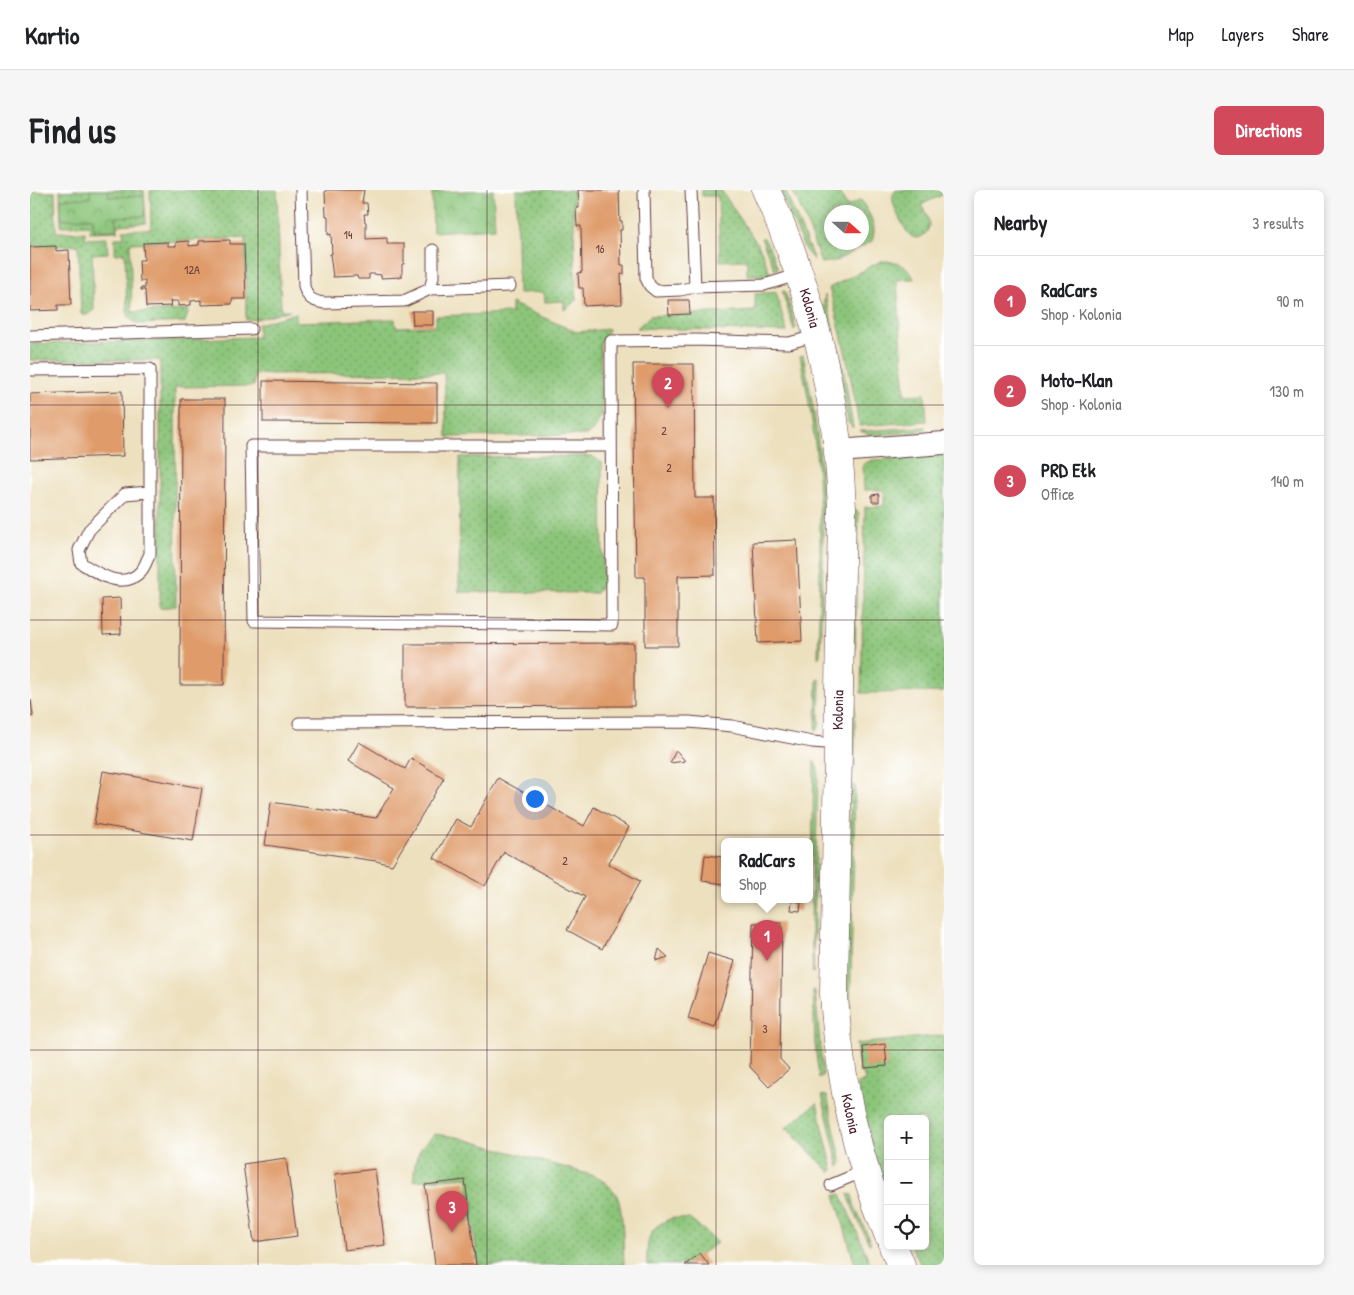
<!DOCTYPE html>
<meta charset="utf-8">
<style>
body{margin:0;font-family:"Patrick Hand",sans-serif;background:#f6f6f6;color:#202124}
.controls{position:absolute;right:15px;bottom:15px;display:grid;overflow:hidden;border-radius:8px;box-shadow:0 2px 8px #0003}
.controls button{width:45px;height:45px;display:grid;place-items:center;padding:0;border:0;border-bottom:1px solid #e0e0e0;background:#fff;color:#202124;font:25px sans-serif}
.compass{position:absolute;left:794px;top:15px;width:45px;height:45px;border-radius:50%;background:#fff;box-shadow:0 2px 8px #0003;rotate:111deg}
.you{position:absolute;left:504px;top:608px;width:18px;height:18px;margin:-12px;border:4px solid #fff;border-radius:50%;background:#1a73e8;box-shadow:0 0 0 8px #1a73e833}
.badge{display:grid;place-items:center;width:32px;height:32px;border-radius:50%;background:#d1495b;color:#fff;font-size:16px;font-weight:700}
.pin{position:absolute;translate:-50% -41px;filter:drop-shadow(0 1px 2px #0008)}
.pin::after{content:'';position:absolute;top:26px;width:18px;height:15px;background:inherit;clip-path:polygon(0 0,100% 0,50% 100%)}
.popup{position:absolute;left:691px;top:648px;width:92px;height:65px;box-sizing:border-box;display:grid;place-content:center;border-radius:8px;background:#fff;filter:drop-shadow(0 1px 4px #0005);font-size:16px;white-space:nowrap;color:#757577}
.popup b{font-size:19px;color:#202124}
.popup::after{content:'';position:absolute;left:50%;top:100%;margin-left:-10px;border:10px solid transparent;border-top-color:#fff}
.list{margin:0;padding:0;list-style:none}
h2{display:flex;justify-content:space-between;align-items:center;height:65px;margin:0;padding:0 20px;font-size:21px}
h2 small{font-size:16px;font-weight:400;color:#757577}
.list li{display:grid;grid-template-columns:32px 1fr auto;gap:15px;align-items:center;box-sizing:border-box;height:90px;padding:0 20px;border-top:1px solid #e0e0e0}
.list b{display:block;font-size:19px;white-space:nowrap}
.list p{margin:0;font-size:16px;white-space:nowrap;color:#757577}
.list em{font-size:16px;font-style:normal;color:#757577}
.icon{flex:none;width:28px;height:28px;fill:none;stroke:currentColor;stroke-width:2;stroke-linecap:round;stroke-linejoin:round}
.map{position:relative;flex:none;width:914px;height:1075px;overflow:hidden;border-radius:8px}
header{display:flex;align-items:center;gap:30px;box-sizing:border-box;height:70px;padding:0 25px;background:#fff;border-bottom:1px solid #e0e0e0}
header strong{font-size:24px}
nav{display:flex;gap:28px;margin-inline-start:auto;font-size:18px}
.intro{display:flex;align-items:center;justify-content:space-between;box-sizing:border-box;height:120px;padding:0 30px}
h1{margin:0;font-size:35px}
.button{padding:12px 22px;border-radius:8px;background:#d1495b;color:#fff;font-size:18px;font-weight:700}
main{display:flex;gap:30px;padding:0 30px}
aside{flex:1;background:#fff;border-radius:8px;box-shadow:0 2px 8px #0003}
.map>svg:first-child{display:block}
</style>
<header>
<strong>Kartio</strong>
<nav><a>Map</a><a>Layers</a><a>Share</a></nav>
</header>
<div class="intro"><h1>Find us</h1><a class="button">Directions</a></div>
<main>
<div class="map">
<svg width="914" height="1075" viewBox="0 0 914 1075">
<defs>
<pattern id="grass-dots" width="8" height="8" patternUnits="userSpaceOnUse" patternTransform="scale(1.25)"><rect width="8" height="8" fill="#8cc57a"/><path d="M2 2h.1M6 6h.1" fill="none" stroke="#749f64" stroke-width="1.8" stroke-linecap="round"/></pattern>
<pattern id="park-crowns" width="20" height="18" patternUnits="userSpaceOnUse" patternTransform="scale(1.25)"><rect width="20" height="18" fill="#8cc57a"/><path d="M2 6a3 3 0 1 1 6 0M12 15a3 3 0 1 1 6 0" fill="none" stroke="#749f64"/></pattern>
</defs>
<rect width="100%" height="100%" fill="#fff"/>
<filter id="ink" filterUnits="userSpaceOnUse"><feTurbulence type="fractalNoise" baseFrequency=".02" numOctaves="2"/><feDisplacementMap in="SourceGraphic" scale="10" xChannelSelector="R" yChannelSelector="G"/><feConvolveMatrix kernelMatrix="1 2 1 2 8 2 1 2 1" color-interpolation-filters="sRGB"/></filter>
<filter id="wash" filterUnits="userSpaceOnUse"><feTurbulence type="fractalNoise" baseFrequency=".0096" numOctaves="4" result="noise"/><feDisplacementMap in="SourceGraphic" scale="20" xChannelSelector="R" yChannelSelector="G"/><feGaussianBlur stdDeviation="1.12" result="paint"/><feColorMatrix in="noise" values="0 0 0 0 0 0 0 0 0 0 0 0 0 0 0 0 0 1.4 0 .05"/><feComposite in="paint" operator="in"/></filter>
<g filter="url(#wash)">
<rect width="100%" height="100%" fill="#ede0be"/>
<g fill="url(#grass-dots)" stroke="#6b7252" fill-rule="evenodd">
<polygon points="47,0 114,0 116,33 88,35 88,41 60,42 59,35 31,36 30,1"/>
<path d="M 120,0 L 247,0 L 251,120 L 261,120 L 227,129 L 216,130 L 215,48 L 100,53 L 102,122 L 159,120 L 155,132 L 110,134 C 103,132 99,129 97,121 L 95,63 L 85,64 L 85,48 L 94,48 L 93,40 L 121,39 Z"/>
<polygon points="486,0 543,0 546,111 534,120 534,111 515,112 514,102 488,103"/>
<polygon points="672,0 691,0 730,58 740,83 734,85 717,85 717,70 690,71 688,6 672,6"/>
<polygon points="750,0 755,0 784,70 775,60"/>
<path d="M 762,0 L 808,0 L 817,17 L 831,10 C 839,24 848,35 842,51 L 806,71 L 791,73 L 775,28 ZM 802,22 L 832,22 L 832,52 L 802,52 Z"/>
<path d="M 866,0 L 914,0 L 914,4 L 891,15 C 894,20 899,28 899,33 C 900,43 889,52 881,46 C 876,43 863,17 863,11 C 862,6 863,4 866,0 Z"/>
<polygon points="0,2 25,2 26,42 55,42 55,49 77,48 78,63 62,64 64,120 57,125 52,125 51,123 48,55 0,57"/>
<polygon points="731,48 734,48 739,57 748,78 745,80"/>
<path d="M 851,71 C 866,71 878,74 884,89 L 867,90 L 875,205 L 895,204 L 897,231 L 829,236 C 822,190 812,144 799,98 Z"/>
<polygon points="752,101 755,101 766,138 764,140"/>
<polygon points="746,102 757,142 607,138 620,126 725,121 725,104"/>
<polygon points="795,105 814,182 823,238 818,233 810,183 793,116"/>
<polygon points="481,113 546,142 579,139 570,153 572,223 565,239 556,245 417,247 414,183 225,184 224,196 145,197 146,416 130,418 130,170 0,170 0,154 228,147 228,134 266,123 266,132 365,129 366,137 406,136 406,126 481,123"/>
<path d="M 773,165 C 781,203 788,243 791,282 C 795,343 792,405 790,466 L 788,468 C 789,407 792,345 788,284 C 785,244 778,205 770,166 Z"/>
<polygon points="896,237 893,240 888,242 840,245 830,241"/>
<polygon points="914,265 914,502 831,503 835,317 854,316 854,300 834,300 833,274 842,270"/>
<polygon points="562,266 572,273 573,394 566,403 429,402 430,267"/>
<polygon points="825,320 829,323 827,372 825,372 824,371"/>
<polygon points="825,386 827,386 825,467 823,467 822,465"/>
<polygon points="823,480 825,480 825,577 822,581 820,581"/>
<polygon points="787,488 790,490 789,538 786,541"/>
<polygon points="784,571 788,579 783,783 781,736"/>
<polygon points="821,593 825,596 820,826 818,828 816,783"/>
<polygon points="783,800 785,801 793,886 789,889 785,854"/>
<polygon points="914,845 914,1075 891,1075 881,1056 895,1056 895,929 858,929 858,1005 848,980 827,894 835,891 833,882 830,883 826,854"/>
<polygon points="792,905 797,906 812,973 809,977"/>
<polygon points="787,913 803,980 799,983 798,980 756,938"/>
<path d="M 405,944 L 427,947 L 565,986 C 572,990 581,996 586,1004 C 594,1017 593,1058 594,1075 L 448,1075 L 437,987 L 384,991 C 384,967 387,960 405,944 Z"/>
<polygon points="811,1004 841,1075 825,1075 805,1005"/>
<polygon points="818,1004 822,1005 825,1017 841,1053 839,1054 823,1019"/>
<path d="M 642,1028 L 659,1029 L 675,1041 L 687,1053 L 655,1075 L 617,1075 C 617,1062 616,1045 627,1036 C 631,1033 637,1030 642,1028 Z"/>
</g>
<g fill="url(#park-crowns)" stroke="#6b7252">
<polygon points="60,0 78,0 79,7 114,6 115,26 86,27 86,40 64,41 63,28 31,29 31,9 60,8"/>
<polygon points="463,0 465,38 403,42 402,2"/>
</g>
<g id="blocks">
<g fill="#df9b6b">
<polygon points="297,0 334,0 332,13 337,13 338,24 334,24 335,32 336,32 336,49 357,48 357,54 374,54 374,74 372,74 372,87 351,88 351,85 344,84 339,84 339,89 328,89 327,86 303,87 300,64 302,64 301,44 298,45 298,26 296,26 295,1"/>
<polygon points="548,0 589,0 590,31 592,31 592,40 590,40 591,75 594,75 594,84 591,84 592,114 554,116 553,98 549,98 548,83 552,82 551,36 547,36 546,18 549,18"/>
<polygon points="200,50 200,54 214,54 216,109 202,109 202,114 171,115 171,110 161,111 161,115 148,116 148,111 140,111 141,116 116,117 115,100 111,100 111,98 115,98 115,91 110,91 109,70 114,70 113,53 138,52 138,56 146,56 146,52 159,51 159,56 169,55 169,51"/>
<polygon points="26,56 26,61 39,60 41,115 28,115 28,120 0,121 0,57"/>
<polygon points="638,110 659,110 660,124 639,125"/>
<polygon points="382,121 403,121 403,135 383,135"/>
<polygon points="603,174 664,174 665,308 684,308 685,385 648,386 648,456 615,456 615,387 606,387"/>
<polygon points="233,191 407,193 407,233 233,232"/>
<polygon points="92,201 93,266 0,269 0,204"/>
<polygon points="151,209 195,209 194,495 150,495"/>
<polygon points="849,304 849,312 842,312 842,305"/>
<polygon points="767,350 772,451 728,453 723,352"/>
<polygon points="90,408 91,444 73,445 72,409"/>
<polygon points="604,453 604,516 375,517 375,454"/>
<polygon points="0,510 1,510 3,526 0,527"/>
<polygon points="329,552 375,579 381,568 414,588 362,675 346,671 235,655 241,612 346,628 364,598 318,571"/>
<polygon points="646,560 655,571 640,573"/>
<polygon points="73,581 172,598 163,651 64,634"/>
<polygon points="468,588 554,636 564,617 599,637 578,674 610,691 572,759 537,740 555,707 474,662 455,696 404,668 426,629 441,637"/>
<polygon points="675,665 694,667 694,694 672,691"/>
<polygon points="762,711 771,712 770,721 761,720"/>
<polygon points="723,733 752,733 750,869 759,879 739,897 720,877"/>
<polygon points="629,759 638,767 626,771"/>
<polygon points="678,763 705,771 685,837 658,829"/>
<polygon points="855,854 857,876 835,878 833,857"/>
<polygon points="256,968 267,1046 224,1052 213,974"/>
<polygon points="345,979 355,1055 314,1060 305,984"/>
<polygon points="435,990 446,1075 405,1075 395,995"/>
<polygon points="670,1063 679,1075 655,1075"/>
</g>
</g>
</g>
<g filter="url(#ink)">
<use href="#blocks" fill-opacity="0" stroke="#623c41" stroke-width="1"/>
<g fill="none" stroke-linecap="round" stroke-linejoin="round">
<defs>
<g id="service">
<path d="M 271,0 L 274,96 C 277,108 282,111 294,113 L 374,111 L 400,99 L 480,96"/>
<polyline points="614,0 616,88 620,96 626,101 650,100 665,97 734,95 770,84"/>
<polyline points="661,0 665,97"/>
<polyline points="400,99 403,87 403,60"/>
<polyline points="0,146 221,139"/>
<path d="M 0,180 L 120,179 L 120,364 C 117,369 115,377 111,381 C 94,401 68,384 51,373 L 49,360 L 59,340 L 95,304 L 119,302"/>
<polyline points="581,256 221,256 224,431 582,435 581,179 581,151 667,150 759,153 788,145"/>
<polyline points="269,533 659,532 702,536 782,552 808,554"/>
<polyline points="801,995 834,981"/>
</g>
<polyline id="minor" points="808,261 914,253"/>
<g id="tertiary">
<path id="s1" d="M 736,0 C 782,101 808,207 812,318 L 804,804 C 809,889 826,965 858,1044"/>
<polyline points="863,1056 871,1075"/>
</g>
</defs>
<use href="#service" stroke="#623c41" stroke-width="13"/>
<use href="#minor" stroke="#623c41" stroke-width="24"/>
<use href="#tertiary" stroke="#623c41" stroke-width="29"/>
<use href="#service" stroke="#fff" stroke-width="11"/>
<use href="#minor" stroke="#fff" stroke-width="22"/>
<use href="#tertiary" stroke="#fff" stroke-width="28"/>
</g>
</g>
<path fill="none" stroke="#4a1f2b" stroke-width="1" stroke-opacity="0.55" d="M 228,0 L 228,1075M 457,0 L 457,1075M 686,0 L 686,1075M 0,215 L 914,215M 0,430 L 914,430M 0,645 L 914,645M 0,860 L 914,860"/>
<g text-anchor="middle" stroke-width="5" stroke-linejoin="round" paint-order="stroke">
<g font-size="12" fill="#6f3e3b">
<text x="318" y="49">14</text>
<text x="570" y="63">16</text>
<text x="162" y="84">12A</text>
<text x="634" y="245">2</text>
<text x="639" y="282">2</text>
<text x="535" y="675">2</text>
<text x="735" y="843">3</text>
</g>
<g font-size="15" fill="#4a1f2b" stroke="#fff">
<text dy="5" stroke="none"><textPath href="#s1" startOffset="126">Kolonia</textPath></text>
<text transform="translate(808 520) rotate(-89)" y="5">Kolonia</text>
<text dy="5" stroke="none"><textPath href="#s1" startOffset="936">Kolonia</textPath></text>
</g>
</g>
</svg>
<div class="controls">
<button>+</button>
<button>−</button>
<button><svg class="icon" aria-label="locate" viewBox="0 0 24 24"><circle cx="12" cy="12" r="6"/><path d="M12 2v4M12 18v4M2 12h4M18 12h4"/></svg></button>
</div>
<svg class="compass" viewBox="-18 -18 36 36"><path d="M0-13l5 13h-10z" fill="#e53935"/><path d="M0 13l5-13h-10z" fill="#757577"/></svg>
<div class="you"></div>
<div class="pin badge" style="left:737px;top:771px">1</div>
<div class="popup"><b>RadCars</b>Shop</div>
<div class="pin badge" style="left:638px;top:218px">2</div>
<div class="pin badge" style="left:422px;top:1042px">3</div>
</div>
<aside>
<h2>Nearby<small>3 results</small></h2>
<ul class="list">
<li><span class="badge">1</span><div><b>RadCars</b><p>Shop · Kolonia</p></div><em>90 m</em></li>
<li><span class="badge">2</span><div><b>Moto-Klan</b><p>Shop · Kolonia</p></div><em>130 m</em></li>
<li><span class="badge">3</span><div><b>PRD Ełk</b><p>Office</p></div><em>140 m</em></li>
</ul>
</aside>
</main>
